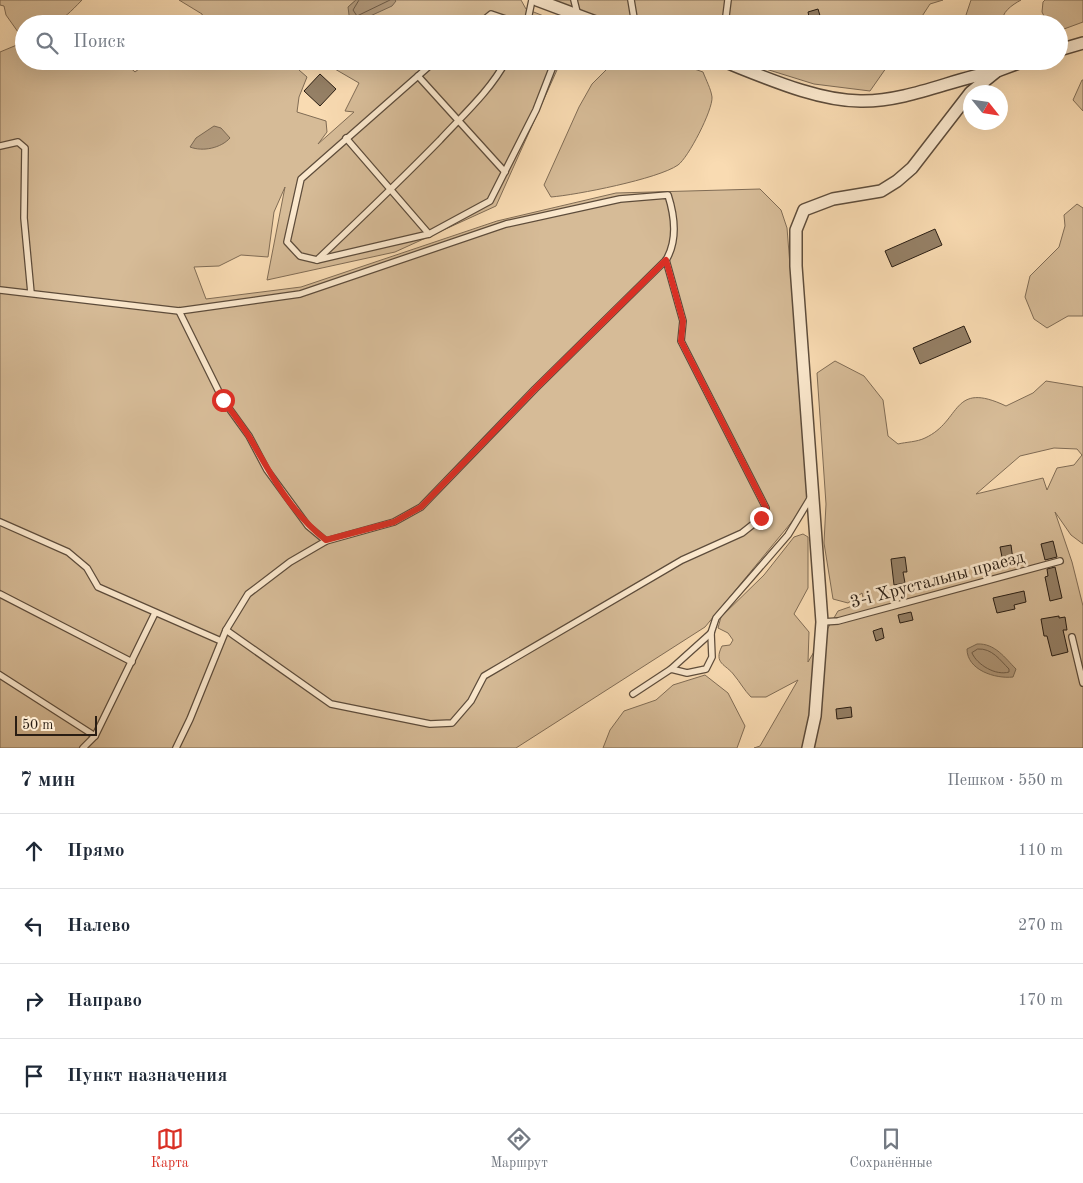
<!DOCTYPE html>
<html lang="ru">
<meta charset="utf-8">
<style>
body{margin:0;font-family:"Old Standard TT",serif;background:#f2f2f3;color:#1f2937}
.compass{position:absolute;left:963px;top:85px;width:45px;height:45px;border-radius:50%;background:#fff;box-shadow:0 5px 20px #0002;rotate:120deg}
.scale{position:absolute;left:15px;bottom:12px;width:82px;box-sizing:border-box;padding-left:5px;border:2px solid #291d13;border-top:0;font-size:14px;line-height:18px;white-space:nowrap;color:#291d13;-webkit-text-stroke:4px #fbe8cd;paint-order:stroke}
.stop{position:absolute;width:15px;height:15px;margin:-11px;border:4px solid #d93025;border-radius:50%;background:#fff}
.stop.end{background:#d93025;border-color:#fff;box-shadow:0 1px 5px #0008}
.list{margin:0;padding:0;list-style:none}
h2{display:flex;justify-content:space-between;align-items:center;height:65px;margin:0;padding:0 20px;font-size:21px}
h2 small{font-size:16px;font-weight:400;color:#747a83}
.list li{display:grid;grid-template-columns:32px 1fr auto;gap:15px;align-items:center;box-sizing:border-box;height:75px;padding:0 20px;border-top:1px solid #e0e1e3}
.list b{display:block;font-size:19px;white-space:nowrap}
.list em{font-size:16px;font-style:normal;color:#747a83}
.icon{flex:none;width:28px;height:28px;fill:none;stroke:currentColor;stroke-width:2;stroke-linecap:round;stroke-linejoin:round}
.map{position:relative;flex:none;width:1083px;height:748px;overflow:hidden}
.search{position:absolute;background:#fff;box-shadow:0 5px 20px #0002;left:15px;right:15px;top:15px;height:55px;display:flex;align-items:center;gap:12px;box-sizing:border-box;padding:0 18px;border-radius:28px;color:#747a83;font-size:19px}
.sheet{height:365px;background:#fff}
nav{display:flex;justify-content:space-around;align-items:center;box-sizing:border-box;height:70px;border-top:1px solid #e0e1e3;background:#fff;font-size:14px;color:#747a83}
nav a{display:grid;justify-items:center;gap:2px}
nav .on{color:#d93025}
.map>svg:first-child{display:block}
</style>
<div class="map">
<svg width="1083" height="748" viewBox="0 0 1083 748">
<rect width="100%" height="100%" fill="#f9dbb2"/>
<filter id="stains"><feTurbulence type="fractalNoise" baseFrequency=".004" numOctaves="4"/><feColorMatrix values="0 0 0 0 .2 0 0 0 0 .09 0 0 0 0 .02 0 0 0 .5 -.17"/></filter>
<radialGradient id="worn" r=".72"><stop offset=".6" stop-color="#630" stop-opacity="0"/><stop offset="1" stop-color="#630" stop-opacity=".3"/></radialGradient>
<g fill="#d6bb97" stroke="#806c55" fill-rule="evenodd">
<path d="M 0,0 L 82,0 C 58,25 57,24 24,24 L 23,39 L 6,15 L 4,6 L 0,5 Z"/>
<polygon points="179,0 356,0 348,7 395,0 521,0 526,9 564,24 449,24 450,22 205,24 202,14"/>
<polygon points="549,0 943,0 930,4 917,24 616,24"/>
<path d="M 971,0 L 1021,0 C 1012,5 1001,12 1002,24 L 963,24 Z"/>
<polygon points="1045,0 1083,0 1083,22 1064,29 1059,28 1059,24 1048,24 1042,12 1043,2"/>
<polygon points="24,42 24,61 123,61 135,72 144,65 178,67 180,61 302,61 299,70 307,77 299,97 297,112 326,121 327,132 318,144 354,112 345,111 359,83 328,65 306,61 561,61 496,206 395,252 267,280 285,187 274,212 268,257 241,255 219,266 194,267 206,299 301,287 497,221 616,193 760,189 781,210 787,228 809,501 705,627 516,748 0,748 0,52"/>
<polygon points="740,61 891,61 870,91 814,84"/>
<path d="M 677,63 L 703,72 C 706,80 711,89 712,97 C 713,110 688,158 678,165 C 658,179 576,195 551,197 L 544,185 L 579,107 L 592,84 L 607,69 L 641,68 Z"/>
<polygon points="1082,80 1083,80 1083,111 1073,100"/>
<polygon points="1077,204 1083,208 1083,316 1068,316 1047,328 1034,319 1025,297 1030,276 1059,247 1065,226 1064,215"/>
<path d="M 835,361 L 864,376 L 883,400 L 888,436 L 898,444 C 906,442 917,442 925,438 C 962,421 951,380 1006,406 L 1033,393 L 1046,381 L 1083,387 L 1083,544 L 1071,535 L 1055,512 L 1072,562 L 1083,606 L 1083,748 L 754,748 L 760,746 L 798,680 L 766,697 L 751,697 C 744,690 740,682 734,675 C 726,664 713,664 722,646 L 730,645 L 733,640 L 728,633 L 718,628 L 721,617 L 764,575 L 794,537 L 803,534 L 808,537 L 808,588 L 794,614 L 809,632 L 808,662 L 838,611 L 864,602 L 862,593 L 848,603 L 833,599 L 824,543 L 826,504 L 817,373 ZM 1054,448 L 1077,449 L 1082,455 L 1074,465 L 1057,468 L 1047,490 L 1043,478 L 976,494 L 1020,456 Z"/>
<polygon points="705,675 728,693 745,726 737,748 603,748 610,730 624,711 656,700 673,685"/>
</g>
<g fill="#b29a7c" stroke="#7b6852">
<polygon points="356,0 395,0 396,1 392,6 355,23 349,15 348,7"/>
<path d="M 214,126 L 221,128 L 230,138 C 221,148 203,152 190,147 L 196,138 Z"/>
<path d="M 977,644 C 995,643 1005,658 1016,669 L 1013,677 C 995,679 967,670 967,649 Z"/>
</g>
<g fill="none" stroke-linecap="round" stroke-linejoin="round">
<g stroke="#6e5c48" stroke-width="1">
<polyline points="359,0 353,10 357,16 390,0"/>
<path d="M 978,649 C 992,648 1000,660 1009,669 L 1009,672 C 996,676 977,665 972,653 Z"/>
</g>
</g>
<g fill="#958066" stroke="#291d13">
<polygon points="818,9 821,19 810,22 808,12"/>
<polygon points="320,74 336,89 320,106 304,91"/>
<polygon points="935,229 942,245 892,267 885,251"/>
<polygon points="964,326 971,342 920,364 913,348"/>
<polygon points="1053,541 1057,557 1045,560 1041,544"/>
<polygon points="1011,545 1013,560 1003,562 1000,547"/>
<polygon points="905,557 907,572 903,572 905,583 894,585 891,559"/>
<polygon points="1055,567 1062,598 1050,601 1045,577 1048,576 1047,569"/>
<polygon points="1024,591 1026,602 1014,605 1015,609 997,613 993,598"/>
<polygon points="911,612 913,620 900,623 898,615"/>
<polygon points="1059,616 1059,618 1065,617 1067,630 1063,630 1068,652 1052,656 1047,636 1044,636 1041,619"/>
<polygon points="882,628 884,638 876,641 873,631"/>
<polygon points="851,707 852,717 837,719 836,709"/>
</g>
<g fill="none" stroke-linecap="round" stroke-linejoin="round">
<defs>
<g id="lane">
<polyline points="574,0 578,16"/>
<polyline points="631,0 635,24"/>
<polyline points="479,24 491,14 520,24"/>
<polyline points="527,24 532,0"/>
<polyline points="725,24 728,0"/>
<polyline points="435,61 301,179 287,242 300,256 317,260 429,234 490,201 536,110 555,61"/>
<polyline points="418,76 505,172"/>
<polyline points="346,138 429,234"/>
<polyline points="0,146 18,142 25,148 24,218 31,293"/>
<path d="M 317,260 C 359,220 400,181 440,140 C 463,115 490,91 506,61"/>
<path d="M 0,290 L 179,311 L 300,294 L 506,224 L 620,199 L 668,195 C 675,217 678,240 666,260 L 535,389 L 421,507 L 394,522 L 326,541 L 290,562 L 248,594 L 226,630 L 190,719 L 176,748"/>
<polyline points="179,311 223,400 249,436 267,470 308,526 326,541"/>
<polyline points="0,522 68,552 87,568 98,587 221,641"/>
<polyline points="0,594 132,662"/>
<polyline points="822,622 838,621 1060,561"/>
<polyline points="226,630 331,704 430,724 452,723 471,701 484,676 682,560 742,533 761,518 766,508 681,341 683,321 666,260"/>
<polyline points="1072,637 1083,683"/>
<polyline points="671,669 711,633"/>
<polyline points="0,675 95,736"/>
<polyline points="633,694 671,669 687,673 706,669 712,657 711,633 716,618 788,535 811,497"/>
<polyline points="83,748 95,736 155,613"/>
</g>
<g id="street">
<polyline points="537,0 601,24"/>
<polyline points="1059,50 1083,43"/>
<path d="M 723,61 C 764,77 819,102 863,101 C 909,101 952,79 997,71"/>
<polyline points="971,92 997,71 1024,61"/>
<polyline points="808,748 815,716 822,622 796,266 796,230 804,210 833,199 881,191 897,181 912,168 970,93"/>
</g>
</defs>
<use href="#lane" stroke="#5d4c3b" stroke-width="8"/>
<use href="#street" stroke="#5d4c3b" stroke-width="14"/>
<use href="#lane" stroke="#fbe8cd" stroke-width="5.5"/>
<use href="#street" stroke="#fbe8cd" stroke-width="11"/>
</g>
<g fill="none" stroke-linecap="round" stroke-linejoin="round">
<path stroke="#d93025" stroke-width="6" d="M 223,400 C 232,412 242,425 250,438 C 271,475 292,514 326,540 L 394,522 L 421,507 L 535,389 L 666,260 L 683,321 L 681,341 L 766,508 L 761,518"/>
</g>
<g text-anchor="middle" stroke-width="5" stroke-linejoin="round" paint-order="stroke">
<g font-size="18" fill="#291d13" stroke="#fbe8cd">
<text transform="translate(937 579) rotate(-15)" y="6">3-і Хрустальны праезд</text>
</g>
</g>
<rect width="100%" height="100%" filter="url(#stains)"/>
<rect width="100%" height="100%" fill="url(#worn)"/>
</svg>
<svg class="compass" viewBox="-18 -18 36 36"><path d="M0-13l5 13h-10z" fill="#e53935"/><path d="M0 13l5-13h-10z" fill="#747a83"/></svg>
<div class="scale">50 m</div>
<div class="stop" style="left:223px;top:400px"></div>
<div class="stop end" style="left:761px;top:518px"></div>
<div class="search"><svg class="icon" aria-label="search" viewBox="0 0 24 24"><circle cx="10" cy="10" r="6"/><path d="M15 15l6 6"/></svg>Поиск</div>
</div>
<section class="sheet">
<h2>7 мин<small>Пешком · 550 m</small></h2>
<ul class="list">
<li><svg class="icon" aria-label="ahead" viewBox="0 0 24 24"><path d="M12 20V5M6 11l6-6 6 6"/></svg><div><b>Прямо</b></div><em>110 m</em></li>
<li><svg class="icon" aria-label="left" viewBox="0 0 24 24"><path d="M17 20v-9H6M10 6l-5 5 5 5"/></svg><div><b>Налево</b></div><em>270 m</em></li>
<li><svg class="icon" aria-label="right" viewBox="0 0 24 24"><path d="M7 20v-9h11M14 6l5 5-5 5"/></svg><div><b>Направо</b></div><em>170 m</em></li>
<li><svg class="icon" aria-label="arrive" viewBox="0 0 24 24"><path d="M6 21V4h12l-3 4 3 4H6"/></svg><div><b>Пункт назначения</b></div></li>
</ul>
</section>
<nav>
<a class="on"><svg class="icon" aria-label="map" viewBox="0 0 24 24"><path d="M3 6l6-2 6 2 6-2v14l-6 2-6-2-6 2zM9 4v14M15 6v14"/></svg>Карта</a>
<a><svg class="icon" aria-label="directions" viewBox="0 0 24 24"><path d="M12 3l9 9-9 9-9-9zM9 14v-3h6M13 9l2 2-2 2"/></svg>Маршрут</a>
<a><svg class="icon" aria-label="saved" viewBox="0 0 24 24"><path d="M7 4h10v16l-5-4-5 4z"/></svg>Сохранённые</a>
</nav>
